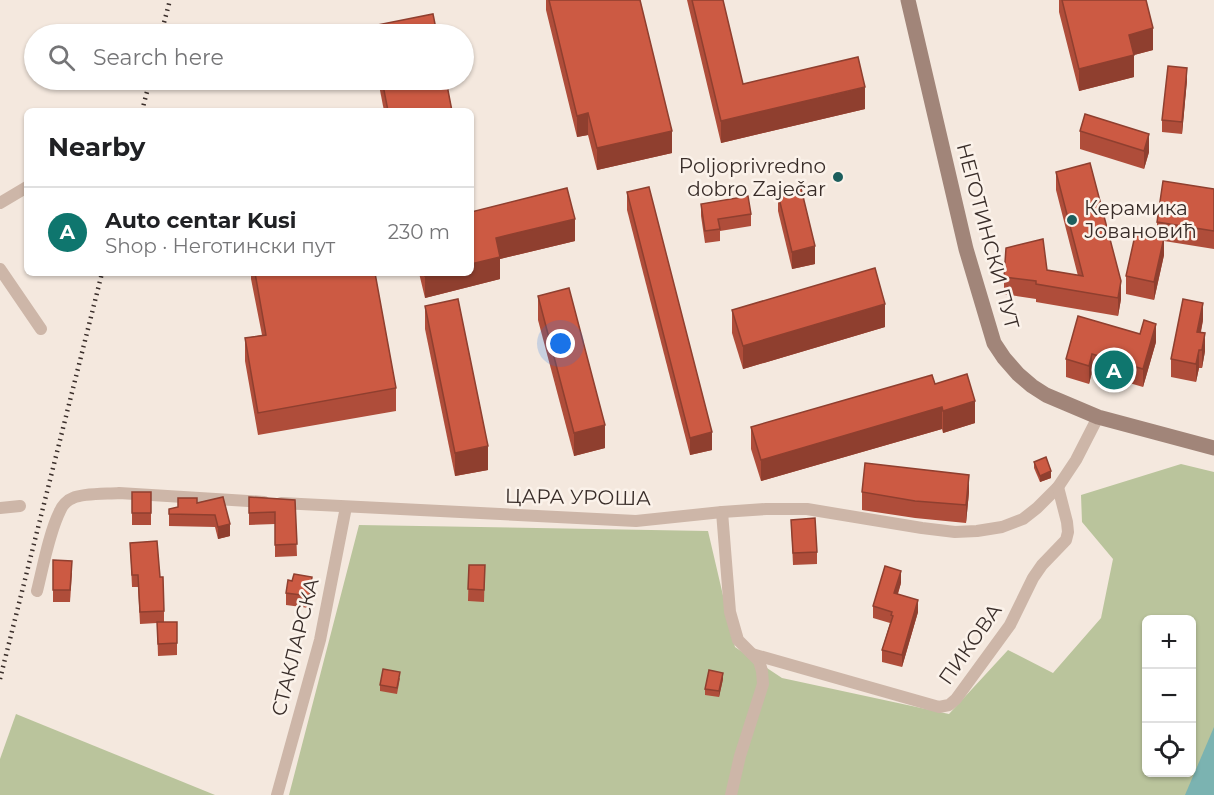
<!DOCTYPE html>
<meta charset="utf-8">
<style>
body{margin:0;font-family:Montserrat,sans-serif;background:#f2f2f2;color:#202124}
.controls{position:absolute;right:18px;bottom:18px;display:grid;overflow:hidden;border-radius:9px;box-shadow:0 2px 4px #0004}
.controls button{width:54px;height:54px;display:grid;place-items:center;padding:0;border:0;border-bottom:2px solid #e0e0e0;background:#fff;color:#202124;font:30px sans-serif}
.you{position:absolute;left:561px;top:344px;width:21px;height:21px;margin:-15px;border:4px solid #fff;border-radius:50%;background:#1a73e8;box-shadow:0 0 0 9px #1a73e833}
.badge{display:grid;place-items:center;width:39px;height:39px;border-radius:50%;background:#0f766e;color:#fff;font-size:20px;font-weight:700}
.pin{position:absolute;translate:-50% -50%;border:3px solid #fff;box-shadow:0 2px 6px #0006}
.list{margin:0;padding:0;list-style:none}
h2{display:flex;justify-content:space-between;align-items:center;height:78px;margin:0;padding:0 24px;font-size:26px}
h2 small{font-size:20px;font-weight:400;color:#757577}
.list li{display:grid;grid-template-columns:39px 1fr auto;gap:18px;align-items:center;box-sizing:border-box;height:90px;padding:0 24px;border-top:2px solid #e0e0e0}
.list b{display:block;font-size:22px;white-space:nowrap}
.list p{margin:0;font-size:20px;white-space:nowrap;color:#757577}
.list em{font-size:20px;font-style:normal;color:#757577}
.icon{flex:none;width:33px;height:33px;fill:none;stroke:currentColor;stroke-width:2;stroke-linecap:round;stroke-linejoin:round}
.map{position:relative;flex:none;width:1214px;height:795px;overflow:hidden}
.search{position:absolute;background:#fff;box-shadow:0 2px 4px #0004;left:24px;top:24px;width:450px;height:66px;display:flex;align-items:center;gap:15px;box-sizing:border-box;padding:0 21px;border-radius:33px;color:#757577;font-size:22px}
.panel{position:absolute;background:#fff;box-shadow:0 2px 4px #0004;left:24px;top:108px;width:450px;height:168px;border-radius:9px}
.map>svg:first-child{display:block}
</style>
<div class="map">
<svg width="1214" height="795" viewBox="0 0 1214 795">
<rect width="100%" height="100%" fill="#f4e8de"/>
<g fill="#bac49c" fill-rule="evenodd">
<path d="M 1181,464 L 1214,472 L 1214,795 L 289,795 L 359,525 L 708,531 L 735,647 L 782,678 L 949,714 L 1008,650 L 1053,673 L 1101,618 L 1113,559 L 1082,522 L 1081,495 ZM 1146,620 L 1192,620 L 1192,772 L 1146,772 Z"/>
<polygon points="16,714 215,795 0,795 0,759"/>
</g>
<polygon fill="#7bb3b1" points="1214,727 1214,795 1185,795"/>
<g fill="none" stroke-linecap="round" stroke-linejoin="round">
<g stroke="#cdb6a8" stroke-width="12">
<polyline points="0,203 27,187"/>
<polyline points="0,269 41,329"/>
<polyline points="281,503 636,521 722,512 766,509 807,509 922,528 955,532 977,531 1002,527 1023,519 1037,508 1058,487 1076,460 1098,417"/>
<polyline points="0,508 20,506"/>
<polyline points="722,512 730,612 738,640 759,661 762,671 763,684 740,756 731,795"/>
<path d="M 37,591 C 43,567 49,533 60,511 C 62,506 67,500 73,498 C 83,493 107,494 119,493 L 264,502"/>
<polyline points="752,654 939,707 949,705 956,699 1010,625 1033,578 1042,565 1066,540 1068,532 1067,522 1058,487"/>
<polyline points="277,795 320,640 346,507"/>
</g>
<polyline stroke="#a18579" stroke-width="15" points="908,0 966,249 994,343 1004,358 1018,374 1032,386 1046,395 1098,417 1214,448"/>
<g stroke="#392d29" stroke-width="4.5" stroke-dasharray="1.5 4.5" stroke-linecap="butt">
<polyline points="161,34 170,0"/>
<polyline points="142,111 150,80"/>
<polyline points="0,679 102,273"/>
</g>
</g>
<g fill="#af4d3a">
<polygon points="546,0 640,0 672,153 597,170 588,135 577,137 546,10"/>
<polygon points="687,0 723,0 743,84 865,109 721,143"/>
<polygon points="1059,0 1146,0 1153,50 1134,55 1134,77 1079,91 1059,12"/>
<polygon points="378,80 446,80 452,111 384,111"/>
<polygon points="1187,80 1182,134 1162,132 1162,120"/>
<polygon points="1080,131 1149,152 1144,169 1080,149"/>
<polygon points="1056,172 1121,299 1118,316 1036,302 1036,299 1004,294 1004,277 1047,270 1078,276 1056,190"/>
<polygon points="1214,189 1214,249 1164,241 1164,255 1154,300 1126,294 1126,276 1157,236 1157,222"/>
<polygon points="627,192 712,450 690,455 627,210"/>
<polygon points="778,194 815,264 792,269 778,211"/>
<polygon points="701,204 751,214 751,226 720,231 720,241 705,243 701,216"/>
<polygon points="471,212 575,241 500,259 500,279 425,298 419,273 471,273"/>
<polygon points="251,273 375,273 396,388 396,411 258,435 245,361 245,338 262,335 251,279"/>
<polygon points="538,296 605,448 574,456 538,320"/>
<polygon points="425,306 488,470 455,476 425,329"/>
<polygon points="732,310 885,327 743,369 732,333"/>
<polygon points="1203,320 1201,332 1205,351 1202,368 1199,368 1196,382 1171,377 1171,359"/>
<polygon points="1156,342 1143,387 1092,372 1089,384 1066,377 1066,359"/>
<polygon points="935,384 975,423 943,433 942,429 761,481 751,449 751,427"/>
<polygon points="1034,462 1051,478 1040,482 1034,468"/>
<rect x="132" y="492" width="19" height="33"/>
<polygon points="862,492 969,492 966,523 915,518 862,510"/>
<polygon points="223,497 230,536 218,539 215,527 169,526 169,509"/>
<polygon points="249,497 295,500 297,556 275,557 275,524 249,525"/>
<polygon points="791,520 817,552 817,564 793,565"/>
<polygon points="130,543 160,577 164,611 164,622 177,622 177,655 158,656 157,623 140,624 138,587 132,587"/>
<polygon points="53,560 72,573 70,602 53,602"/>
<polygon points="469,565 485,565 484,602 468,601"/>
<polygon points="901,583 898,594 918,612 902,667 882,662 882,650 890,623 873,618 873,606"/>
<polygon points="312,589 309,608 286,605 286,593"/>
<polygon points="400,678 397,694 380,691 380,685"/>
<polygon points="723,679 719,697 705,695 705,689"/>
</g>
<g fill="#8f3f2f">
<polygon points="1153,28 1153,50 1134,55 1134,77 1079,91 1079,69 1129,35"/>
<polygon points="1187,68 1187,80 1182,134 1182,122"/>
<polygon points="865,87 865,109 721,143 721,121"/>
<polygon points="588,113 588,135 577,137 577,116"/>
<polygon points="672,131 672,153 597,170 597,148"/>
<polygon points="1149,134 1149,152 1144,169 1144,151"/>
<polygon points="575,219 575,241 500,259 500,279 425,298 425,276 436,273 471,273 471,264 496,238"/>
<polygon points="1164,238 1164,255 1154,300 1154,282"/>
<polygon points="815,246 815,264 792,269 792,252"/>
<polygon points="1121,281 1121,299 1118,316 1118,298"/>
<polygon points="1203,303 1203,320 1197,349 1197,332"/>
<polygon points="885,304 885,327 743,369 743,346"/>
<polygon points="1156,324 1156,342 1143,387 1143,369"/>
<polygon points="1205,333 1205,351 1202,368 1202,350"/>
<polygon points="1199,350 1199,368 1196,382 1196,364"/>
<polygon points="1092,354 1092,372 1089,384 1089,366"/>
<polygon points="975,401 975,423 943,433 943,411"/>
<polygon points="942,407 942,429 761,481 761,460"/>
<polygon points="605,425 605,448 574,456 574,433"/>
<polygon points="712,432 712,450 690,455 690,438"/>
<polygon points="488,446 488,470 455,476 455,453"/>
<polygon points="1051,471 1051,478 1040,482 1040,476"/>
<polygon points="969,475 969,492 966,523 966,505"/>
<polygon points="230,524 230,536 218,539 218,527"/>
<polygon points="901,571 901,583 894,605 894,593"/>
<polygon points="312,577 312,589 309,608 309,596"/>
<polygon points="918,600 918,612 902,667 902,655"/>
<polygon points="723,673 723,679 719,697 719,691"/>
</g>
<g fill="#cc5a43" stroke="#8f3f2f" stroke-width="1.5">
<polygon points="549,0 640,0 672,131 597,148 588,113 577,116"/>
<polygon points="692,0 723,0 743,84 858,57 865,87 721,121"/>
<polygon points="1062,0 1146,0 1153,28 1129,35 1134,55 1079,69"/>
<polygon points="433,14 437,34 373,34 372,26"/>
<polygon points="1168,66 1187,68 1182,122 1162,120"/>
<polygon points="382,80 446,80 452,111 388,111"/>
<polygon points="1085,114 1149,134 1144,151 1080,131"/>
<polygon points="1090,163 1121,281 1118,298 1036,284 1036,281 1004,277 1006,248 1043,239 1047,270 1083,276 1056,172"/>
<polygon points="1163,181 1214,189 1214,231 1157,222"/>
<polygon points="649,187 712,432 690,438 627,192"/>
<polygon points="567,188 575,219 496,238 500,257 471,264 471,212"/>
<polygon points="801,188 815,246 792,252 778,194"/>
<polygon points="748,196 751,214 718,219 720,229 705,231 701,204"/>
<polygon points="1136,231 1164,238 1154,282 1126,276"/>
<polygon points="875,268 885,304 743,346 732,310"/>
<polygon points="255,273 375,273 396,388 258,413 245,338 266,335"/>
<polygon points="425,273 436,273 425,276"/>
<polygon points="569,288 605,425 574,433 538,296"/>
<polygon points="458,299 488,446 455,453 425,306"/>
<polygon points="1183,299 1203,303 1197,332 1205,333 1202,350 1199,350 1196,364 1171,359"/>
<polygon points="1078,316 1140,334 1144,320 1156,324 1143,369 1092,354 1089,366 1066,359"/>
<polygon points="967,374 975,401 943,411 942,407 761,460 751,427 932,375 935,384"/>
<polygon points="1046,457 1051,471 1040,476 1034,462"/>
<polygon points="865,463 969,475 966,505 915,501 862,492"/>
<rect x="132" y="492" width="19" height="21"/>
<polygon points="223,497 230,524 218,527 215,515 169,514 169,509 178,507 178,498 197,498 197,503"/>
<polygon points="249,497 295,500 297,544 275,545 275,512 249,513"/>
<polygon points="815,518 817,552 793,553 791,520"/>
<polygon points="157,541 160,577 163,577 164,611 140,612 138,575 132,575 130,543"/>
<polygon points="53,560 72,561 70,590 53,590"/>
<polygon points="469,565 485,565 484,590 468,589"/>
<polygon points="885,566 901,571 894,593 918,600 902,655 882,650 893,616 891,615 892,612 873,606"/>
<polygon points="294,574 312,577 309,596 286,593 288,580 292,581"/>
<polygon points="157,622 177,622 177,643 158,644"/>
<polygon points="383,669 400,672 397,688 380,685"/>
<polygon points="709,670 723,673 719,691 705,689"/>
</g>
<g fill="#1c5e5d" stroke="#fbf2ea" stroke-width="2">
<circle cx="838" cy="177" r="6"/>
<circle cx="1072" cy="220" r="6"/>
</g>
<g text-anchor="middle" stroke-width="5" stroke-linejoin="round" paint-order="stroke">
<g font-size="20" fill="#392d29" stroke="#fbf2ea" text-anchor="end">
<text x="826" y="173">Poljoprivredno<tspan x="826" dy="23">dobro Zaječar</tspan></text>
<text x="1084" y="215" text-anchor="start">Керамика<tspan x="1084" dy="23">Јовановић</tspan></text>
</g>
<g font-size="20" fill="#392d29" stroke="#fbf2ea">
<text transform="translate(988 236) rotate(75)" y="7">НЕГОТИНСКИ ПУТ</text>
<text transform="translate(578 497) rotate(1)" y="7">ЦАРА УРОША</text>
<text transform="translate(970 644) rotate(-55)" y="7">ПИКОВА</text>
<text transform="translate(295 647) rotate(-76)" y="7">СТАКЛАРСКА</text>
</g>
</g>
</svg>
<div class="controls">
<button>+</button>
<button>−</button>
<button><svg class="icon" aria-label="locate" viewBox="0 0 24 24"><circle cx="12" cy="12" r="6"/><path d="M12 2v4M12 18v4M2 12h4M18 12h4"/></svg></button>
</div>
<div class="you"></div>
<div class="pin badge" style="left:1114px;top:370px">A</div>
<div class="search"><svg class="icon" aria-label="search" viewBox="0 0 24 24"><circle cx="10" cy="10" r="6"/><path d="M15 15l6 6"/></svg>Search here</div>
<section class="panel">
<h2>Nearby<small></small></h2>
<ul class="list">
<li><span class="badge">A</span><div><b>Auto centar Kusi</b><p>Shop · Неготински пут</p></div><em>230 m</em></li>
</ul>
</section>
</div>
